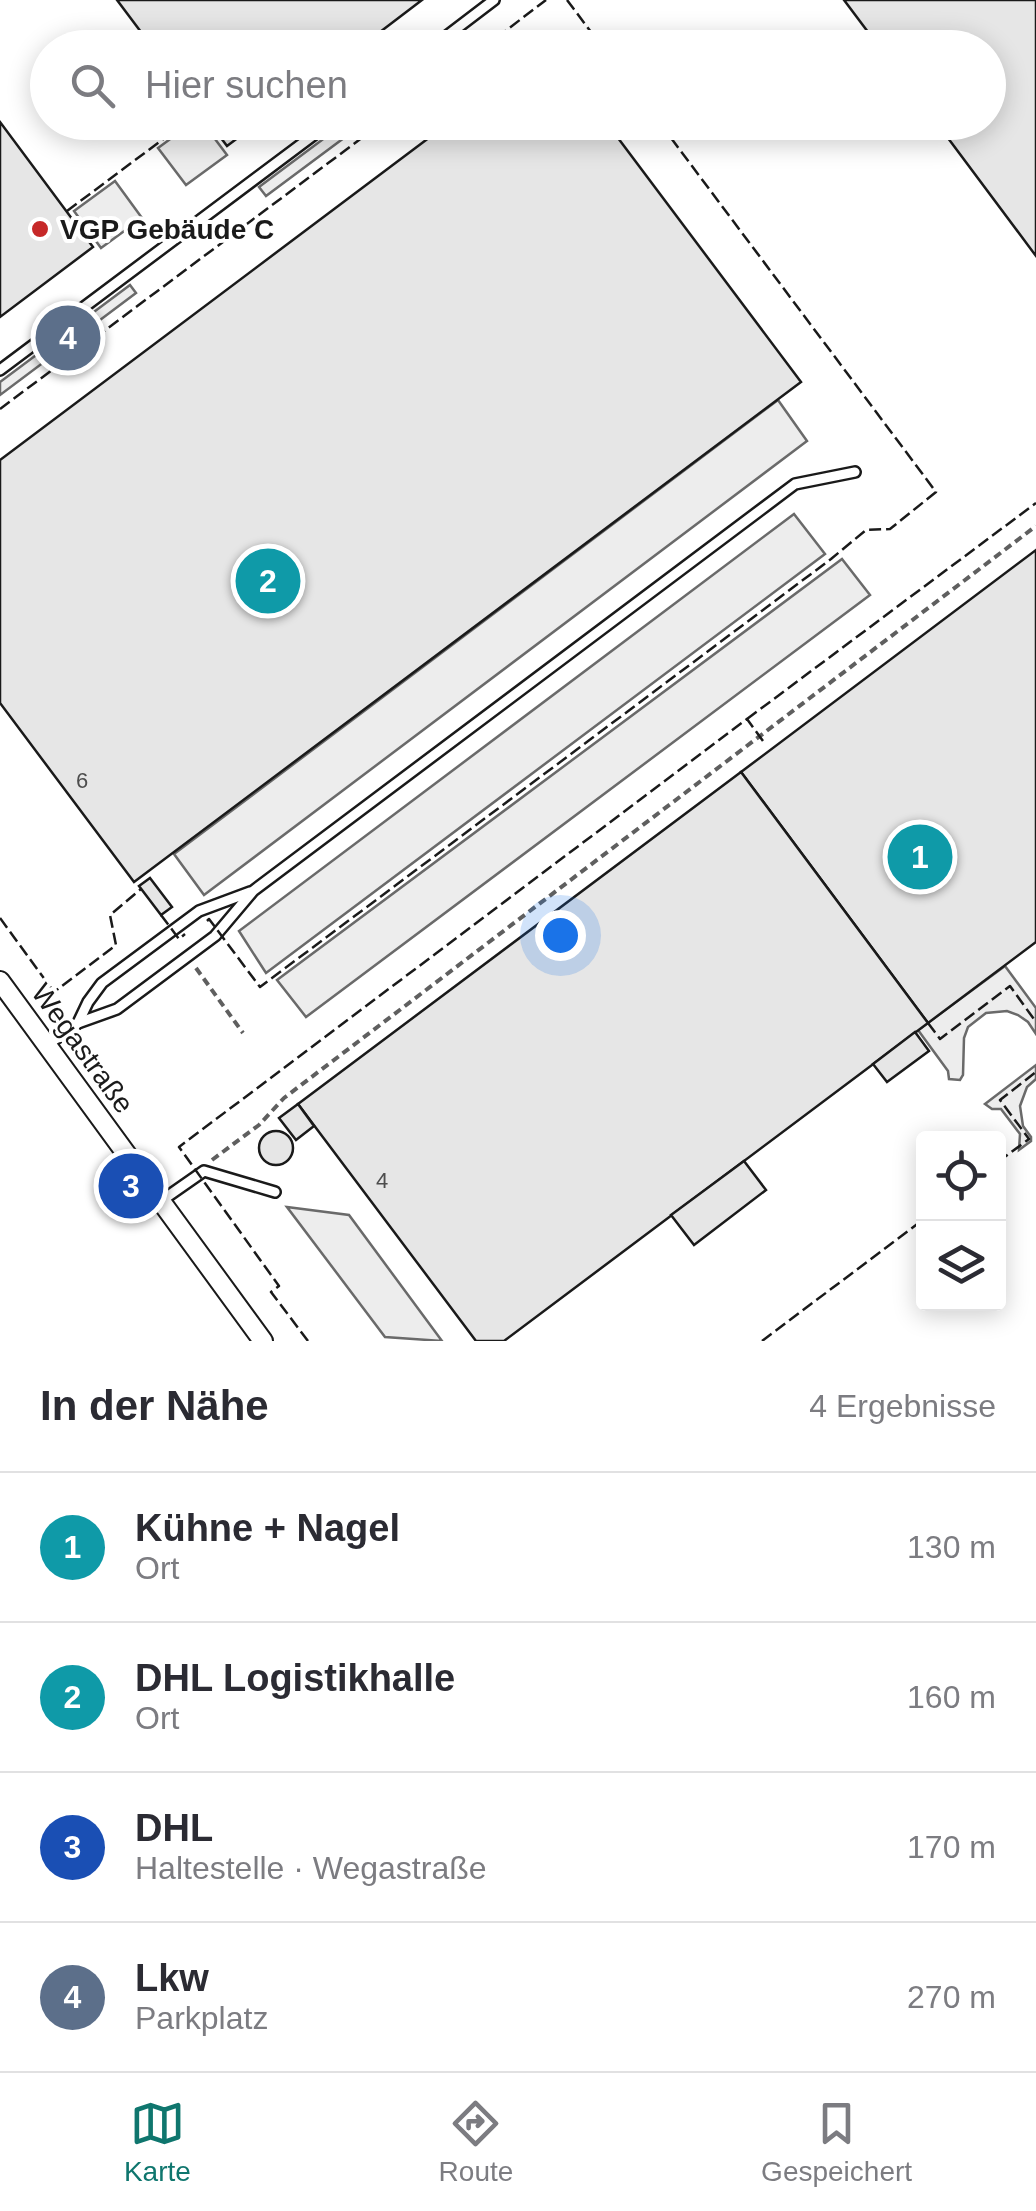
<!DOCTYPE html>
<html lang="de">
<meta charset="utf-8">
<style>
body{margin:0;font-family:Helvetica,sans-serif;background:#f2f2f3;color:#2b2b33}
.controls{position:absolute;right:30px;bottom:30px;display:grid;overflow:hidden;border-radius:10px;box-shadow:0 5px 25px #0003}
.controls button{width:90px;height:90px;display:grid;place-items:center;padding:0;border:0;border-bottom:2px solid #e1e1e2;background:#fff;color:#2b2b33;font:50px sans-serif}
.you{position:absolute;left:560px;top:935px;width:35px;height:35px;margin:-25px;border:8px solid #fff;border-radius:50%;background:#1a73e8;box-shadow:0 0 0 15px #1a73e833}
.badge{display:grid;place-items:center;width:65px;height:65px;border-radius:50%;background:#0f766e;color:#fff;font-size:32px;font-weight:700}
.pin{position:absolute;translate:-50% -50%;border:5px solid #fff;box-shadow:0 2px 10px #0006}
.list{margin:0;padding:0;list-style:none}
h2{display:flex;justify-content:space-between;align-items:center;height:130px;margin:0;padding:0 40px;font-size:42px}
h2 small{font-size:32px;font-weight:400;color:#7c7c81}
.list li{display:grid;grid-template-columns:65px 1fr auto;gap:30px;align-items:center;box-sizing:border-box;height:150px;padding:0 40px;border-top:2px solid #e1e1e2}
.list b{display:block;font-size:38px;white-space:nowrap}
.list p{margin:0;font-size:32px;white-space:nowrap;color:#7c7c81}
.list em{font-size:32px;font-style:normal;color:#7c7c81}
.icon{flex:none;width:55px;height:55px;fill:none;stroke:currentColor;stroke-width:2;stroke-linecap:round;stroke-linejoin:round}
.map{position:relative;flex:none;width:1036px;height:1341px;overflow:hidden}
.search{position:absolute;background:#fff;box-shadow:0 5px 25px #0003;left:30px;right:30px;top:30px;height:110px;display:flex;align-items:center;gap:25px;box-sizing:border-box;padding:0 35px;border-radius:55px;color:#7c7c81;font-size:38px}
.sheet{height:730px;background:#fff}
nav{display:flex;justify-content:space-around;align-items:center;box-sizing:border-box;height:140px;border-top:2px solid #e1e1e2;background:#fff;font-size:28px;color:#7c7c81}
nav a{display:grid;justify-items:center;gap:5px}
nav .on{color:#0f766e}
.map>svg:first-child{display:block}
</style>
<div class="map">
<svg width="1036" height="1341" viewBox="0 0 1036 1341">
<rect width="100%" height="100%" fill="#fff"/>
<g fill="#ededed" stroke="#6a6a6a" stroke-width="2.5">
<polygon points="346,122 364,123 266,196 259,187"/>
<polygon points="192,123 203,123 227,155 186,185 158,148"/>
<polygon points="115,181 142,218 101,248 74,211"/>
<polygon points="130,285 136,293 0,395 0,382"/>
<polygon points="778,400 807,441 204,895 174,854"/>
<polygon points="794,514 825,554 266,973 239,931"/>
<polygon points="842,559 870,595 306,1017 277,980"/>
<polygon points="1005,966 1036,1008 1036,1034 1028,1022 1018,1015 1007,1011 986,1013 968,1027 964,1038 963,1075 960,1080 949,1079 948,1071 918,1030"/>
<polygon points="1036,1065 1036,1079 1027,1087 1020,1106 1023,1126 1031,1137 1031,1141 1019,1150 1020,1134 1001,1109 992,1109 985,1104"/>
<polygon points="287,1207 349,1215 442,1341 385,1337"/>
</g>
<g fill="#e6e6e6" stroke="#1a1a1a" stroke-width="2.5">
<polygon points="117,0 422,0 359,48 153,48"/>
<polygon points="844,0 1036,0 1036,256 936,122 988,122 988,48 880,48"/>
<polygon points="0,122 93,247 0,317"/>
<polygon points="209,122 259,122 227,146"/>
<polygon points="450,122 606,122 801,382 134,882 0,703 0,460"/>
<polygon points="1036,550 1036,942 928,1023 741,772"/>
<polygon points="741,772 928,1023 504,1341 476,1341 298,1104"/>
<polygon points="150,878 172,907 161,915 139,886"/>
<polygon points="915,1032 929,1051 887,1082 873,1064"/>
<polygon points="298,1104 314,1126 296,1140 279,1118"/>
<circle cx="276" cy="1148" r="17"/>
<polygon points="744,1161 766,1190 694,1245 671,1215"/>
</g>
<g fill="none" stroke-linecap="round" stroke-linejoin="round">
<defs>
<g id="lane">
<polyline points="431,48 494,0"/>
<polyline points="0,370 331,122"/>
<polyline points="78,1023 88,1002 102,983 199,911 250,892"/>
<polyline points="47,1045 78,1023 117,1009 215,936 253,891 795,484 855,472"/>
<polyline points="161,1201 204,1171 275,1192"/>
</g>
<polyline id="street" points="0,981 263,1341"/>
</defs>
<use href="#lane" stroke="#1a1a1a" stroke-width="14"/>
<use href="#street" stroke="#1a1a1a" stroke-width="22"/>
<g stroke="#5f5f5f" stroke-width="4" stroke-dasharray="8 5" stroke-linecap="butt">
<polyline points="196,968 243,1033"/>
<polyline points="212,1160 259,1125 284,1098 1036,526"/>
</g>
<use href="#lane" stroke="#fff" stroke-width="9"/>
<use href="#street" stroke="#fff" stroke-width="18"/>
<g stroke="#1a1a1a" stroke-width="2.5" stroke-dasharray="12 5" stroke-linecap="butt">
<polyline points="567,0 603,48"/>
<polyline points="483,48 546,0"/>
<polyline points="67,211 186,122"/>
<polyline points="0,409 383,122"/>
<polyline points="747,719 1036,503"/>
<polyline points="161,915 179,939 185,934"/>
<polyline points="0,918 54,992 116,945 110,915 141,889"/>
<polyline points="207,921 209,919 260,987 831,559 866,530 890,529 936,492 659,122"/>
<polyline points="928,1023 940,1039 1010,986 1036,1022"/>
<polyline points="998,1162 1029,1139 1000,1100 1036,1072"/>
<polyline points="308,1341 271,1292 279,1286 179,1147 747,719 763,741"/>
<polyline points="762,1341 924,1219"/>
</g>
</g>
<circle fill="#c62828" stroke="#fff" stroke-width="4" cx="40" cy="229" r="10"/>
<g text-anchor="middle" stroke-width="8" stroke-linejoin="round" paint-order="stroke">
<g font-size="22" fill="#4d4d4d">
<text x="82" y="788">6</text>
<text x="382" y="1188">4</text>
</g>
<g font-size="28" font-weight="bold" fill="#1a1a1a" stroke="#fff" text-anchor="start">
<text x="60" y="239">VGP Gebäude C</text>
</g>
<g font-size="28" fill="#1a1a1a" stroke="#fff">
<text transform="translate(83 1048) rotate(54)" y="10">Wegastraße</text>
</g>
</g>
</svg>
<div class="controls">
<button><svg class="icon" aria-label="locate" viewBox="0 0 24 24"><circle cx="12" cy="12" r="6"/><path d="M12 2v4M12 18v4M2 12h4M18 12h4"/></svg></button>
<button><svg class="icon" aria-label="layers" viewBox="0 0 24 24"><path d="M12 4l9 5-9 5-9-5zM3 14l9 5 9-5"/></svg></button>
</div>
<div class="you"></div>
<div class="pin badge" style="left:920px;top:857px;background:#0f9aa8">1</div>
<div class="pin badge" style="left:268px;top:581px;background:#0f9aa8">2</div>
<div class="pin badge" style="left:131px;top:1186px;background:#1a4fb4">3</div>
<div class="pin badge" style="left:68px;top:338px;background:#5c6f8a">4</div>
<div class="search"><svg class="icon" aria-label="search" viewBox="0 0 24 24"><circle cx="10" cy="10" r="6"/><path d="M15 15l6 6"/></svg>Hier suchen</div>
</div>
<section class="sheet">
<h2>In der Nähe<small>4 Ergebnisse</small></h2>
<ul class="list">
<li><span class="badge" style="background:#0f9aa8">1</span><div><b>Kühne + Nagel</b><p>Ort</p></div><em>130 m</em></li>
<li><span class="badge" style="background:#0f9aa8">2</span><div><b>DHL Logistikhalle</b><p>Ort</p></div><em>160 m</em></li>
<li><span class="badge" style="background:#1a4fb4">3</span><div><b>DHL</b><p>Haltestelle · Wegastraße</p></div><em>170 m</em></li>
<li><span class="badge" style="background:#5c6f8a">4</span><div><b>Lkw</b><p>Parkplatz</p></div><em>270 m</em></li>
</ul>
</section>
<nav>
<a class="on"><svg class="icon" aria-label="map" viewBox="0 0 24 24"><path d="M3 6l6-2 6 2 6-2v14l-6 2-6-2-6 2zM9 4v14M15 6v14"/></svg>Karte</a>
<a><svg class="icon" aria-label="directions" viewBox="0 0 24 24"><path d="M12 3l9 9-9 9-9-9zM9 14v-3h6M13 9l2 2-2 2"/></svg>Route</a>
<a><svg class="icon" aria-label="saved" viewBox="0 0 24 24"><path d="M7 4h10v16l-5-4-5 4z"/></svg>Gespeichert</a>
</nav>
